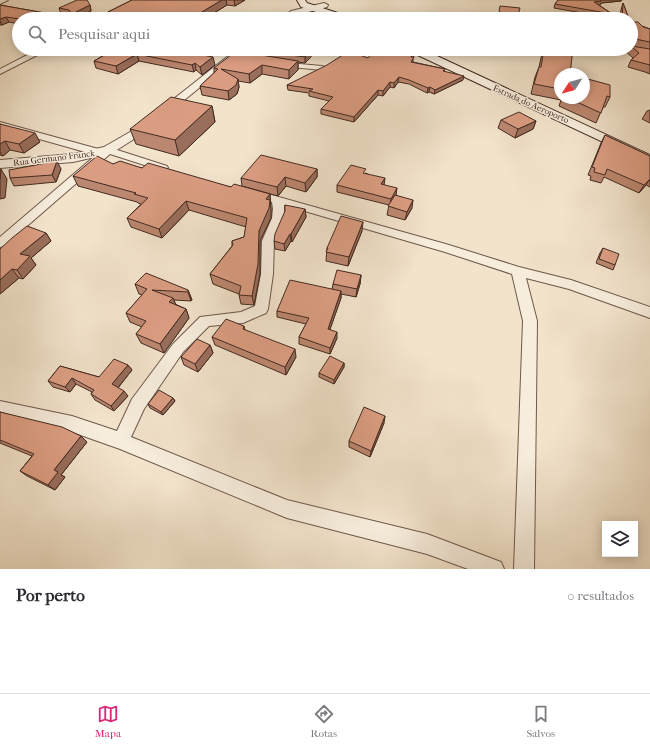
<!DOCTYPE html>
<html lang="pt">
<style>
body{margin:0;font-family:"IM FELL French Canon",serif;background:#f2f2f3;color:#2b2b33}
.controls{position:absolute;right:12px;bottom:12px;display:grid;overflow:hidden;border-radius:0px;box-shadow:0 2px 10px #0003}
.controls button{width:36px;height:36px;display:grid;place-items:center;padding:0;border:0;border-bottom:1px solid #e1e1e2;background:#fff;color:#2b2b33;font:20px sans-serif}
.compass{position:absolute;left:554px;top:68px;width:36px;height:36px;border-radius:50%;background:#fff;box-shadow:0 2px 10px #0003;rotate:234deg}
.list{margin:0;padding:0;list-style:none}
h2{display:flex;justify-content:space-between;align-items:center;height:52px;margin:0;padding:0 16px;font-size:17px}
h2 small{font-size:13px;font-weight:400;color:#7c7c81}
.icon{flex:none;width:22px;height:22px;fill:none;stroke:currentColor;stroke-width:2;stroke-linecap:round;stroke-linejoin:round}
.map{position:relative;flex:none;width:650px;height:569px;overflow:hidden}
.search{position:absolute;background:#fff;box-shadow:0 2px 10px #0003;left:12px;right:12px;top:12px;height:44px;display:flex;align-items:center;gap:10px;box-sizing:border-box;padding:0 14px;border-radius:22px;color:#7c7c81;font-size:15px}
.sheet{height:124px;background:#fff}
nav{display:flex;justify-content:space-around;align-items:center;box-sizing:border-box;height:56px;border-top:1px solid #e1e1e2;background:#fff;font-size:11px;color:#7c7c81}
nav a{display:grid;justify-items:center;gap:2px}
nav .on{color:#db2777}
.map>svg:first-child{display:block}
</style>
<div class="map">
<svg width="650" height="569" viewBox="0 0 650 569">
<rect width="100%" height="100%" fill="#f2e3cb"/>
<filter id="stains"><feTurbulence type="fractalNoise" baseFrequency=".005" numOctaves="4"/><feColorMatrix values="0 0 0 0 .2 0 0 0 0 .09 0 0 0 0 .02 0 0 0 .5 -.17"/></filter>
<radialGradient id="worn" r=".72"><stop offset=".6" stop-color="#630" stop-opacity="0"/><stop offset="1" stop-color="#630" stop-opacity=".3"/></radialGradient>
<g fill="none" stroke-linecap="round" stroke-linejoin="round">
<defs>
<g id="minor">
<polygon points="0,0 8,0 0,4"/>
<polygon points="136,0 144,0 107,19 99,19"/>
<polygon points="467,17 495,17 498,19 464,19"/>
<polygon points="39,49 49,49 0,74 0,69"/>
<polygon points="219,49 235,49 243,52 239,54 220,51"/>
<polygon points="278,62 322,66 326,68 322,70 281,66 278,66"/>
<polygon points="0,122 102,150 105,148 111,148 167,166 168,168 163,171 110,154 4,246 0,247 0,237 96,155 0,128"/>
<polygon points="254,190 449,245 519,267 571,280 650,307 650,318 569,289 526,278 537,321 534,569 514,569 523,321 512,274 445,252 284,205 284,218 274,241 273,274 268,309 266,313 243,323 209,326 183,352 144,409 131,437 287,500 427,534 501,562 504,569 468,569 427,554 287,518 120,449 72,432 0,415 0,401 72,416 117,431 132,399 173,344 200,317 241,312 255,306 261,274 262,241 272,218 273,209 272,202 250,195 249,193 250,191"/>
</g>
<g id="tertiary">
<polygon points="324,3 328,5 327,7 297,15 291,19 282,19 291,11"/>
<polygon points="237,49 247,49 145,132 112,153 73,162 0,168 0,160 73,154 104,147 137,128"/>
</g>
<g id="secondary">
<polygon points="297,0 305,0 307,3 350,17 352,19 337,19 301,7"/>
<polygon points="408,49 422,49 650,155 650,164 409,51"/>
</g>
</defs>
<use href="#minor" stroke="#6f584c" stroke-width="2"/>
<use href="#tertiary" stroke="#6f584c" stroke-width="2"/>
<use href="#secondary" stroke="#432a21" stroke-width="2"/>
<use href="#minor" fill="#f7eddd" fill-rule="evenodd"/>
<use href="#tertiary" fill="#f7eddd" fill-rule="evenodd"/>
<use href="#secondary" fill="#f7eddd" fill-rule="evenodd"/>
</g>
<g fill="#bc8770" stroke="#432a21">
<polygon points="132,0 245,0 235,6 227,5 204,19 110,19 108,12"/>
<polygon points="558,0 622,0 621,1 601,3 600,5 599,5 612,14 610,18 554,8 555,4"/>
<polygon points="623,3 629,19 619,19 621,10"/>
<polygon points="0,5 56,15 66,15 61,14 59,8 90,5 91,11 75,19 74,19 71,16 19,19 19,24 9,22 2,25 0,25"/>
<polygon points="631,22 650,29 650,74 645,72 628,67 631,60 633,58 623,49 631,49"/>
<polygon points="104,49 183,49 181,51 215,65 202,75 196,70 194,72 139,61 118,74 96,68 94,61 108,53 105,52"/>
<polygon points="245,49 308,49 307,50 311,57 305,63 298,62 298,70 289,79 262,74 250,83 238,81 239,87 237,94 229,100 202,95 200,86 214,73 214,68 245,53"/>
<polygon points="543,49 581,49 580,52 573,51 560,74 560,98 584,98 584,78 610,97 605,107 603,107 596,123 559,106 561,100 531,94 535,77 539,67"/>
<polygon points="415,51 415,55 413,57 413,62 445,69 444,72 463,80 434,94 429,92 427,93 409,84 398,82 394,88 390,87 383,96 378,95 354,122 321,114 321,109 329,101 309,96 309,93 288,90 287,85 368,58"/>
<polygon points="212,106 215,122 179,156 136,144 130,129"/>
<polygon points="650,110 650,123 642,119 647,111"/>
<polygon points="501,120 536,121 533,129 515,138 498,128"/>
<polygon points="0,124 40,142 24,153 10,150 3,156 0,155"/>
<polygon points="605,135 650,156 650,187 646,185 639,193 604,177 601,183 590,180 591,176 588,175 601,143"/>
<polygon points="113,164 142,168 231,187 270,194 271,209 271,218 260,241 260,274 254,305 241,304 239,295 239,294 213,284 210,274 232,246 232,241 244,237 246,227 189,210 162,238 131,227 127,218 141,204 138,203 137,202 78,186 73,176"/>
<polygon points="61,169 56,182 14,186 10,178"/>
<polygon points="317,169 317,177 306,192 286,186 278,196 242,186 241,178"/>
<polygon points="366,173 384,185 412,208 405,220 387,215 389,205 337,192 337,185"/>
<polygon points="305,209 306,217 292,242 291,241 285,251 275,249 274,241"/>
<polygon points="362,231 348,266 326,261 327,248"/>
<polygon points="46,233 51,241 31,258 36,265 23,279 19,278 0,294 0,249"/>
<polygon points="603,248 615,265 613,270 596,263 600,253"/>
<polygon points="361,275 360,284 356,297 341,294 341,298 330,329 337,338 330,354 299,344 299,337 306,324 277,317 277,311 332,290 333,284"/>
<polygon points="135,284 188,290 192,300 191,301 174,300 175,304 186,309 189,318 164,353 141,343 136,334 142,327 130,322 126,313 142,295 139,294"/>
<polygon points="244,326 245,330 296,357 286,375 215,345 212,337"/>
<polygon points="210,345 213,353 198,372 184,365 181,357"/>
<polygon points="344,363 344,367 334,384 319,377 319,373"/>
<polygon points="128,365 132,370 118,388 128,396 114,411 95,400 91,394 92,392 76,384 70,392 53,387 48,381 60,366 99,377"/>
<polygon points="173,398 175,401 163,415 150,408 148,404"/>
<polygon points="0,412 81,436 87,442 61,475 65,477 55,490 27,476 20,471 32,456 0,443"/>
<polygon points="384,423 370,457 349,447 349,441"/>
</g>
<g fill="#996e5b" stroke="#432a21">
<polygon points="222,0 226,0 227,5 204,19 190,19"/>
<polygon points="234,0 245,0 235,6"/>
<polygon points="598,0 622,0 621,1 601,3 600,5 593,6 594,2"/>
<polygon points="90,5 91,11 75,19 74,19 72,14"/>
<polygon points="70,15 72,19 62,19"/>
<polygon points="6,17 9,22 2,25 0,21 0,19"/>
<polygon points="635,39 631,46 631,41"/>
<polygon points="170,49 183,49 172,56"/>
<polygon points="311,51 311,57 305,63 305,57"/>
<polygon points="415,51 415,55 410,61 411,57"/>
<polygon points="137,54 139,61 118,74 116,66"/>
<polygon points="213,57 215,65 202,75 200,67"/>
<polygon points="298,61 298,70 289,79 289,70"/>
<polygon points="195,63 196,70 194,72 192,65"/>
<polygon points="262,65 262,74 250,83 249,74"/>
<polygon points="464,76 463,80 434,94 435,90"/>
<polygon points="399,77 398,82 394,88 394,83"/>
<polygon points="238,79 239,87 237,94 229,100 228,91"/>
<polygon points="390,82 390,87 383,96 383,91"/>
<polygon points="430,87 429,92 427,93 428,88"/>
<polygon points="378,90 378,95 354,122 354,117"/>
<polygon points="212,106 215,122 179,156 175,140"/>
<polygon points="536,121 533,129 515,138 518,129"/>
<polygon points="35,133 40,142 24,153 19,144"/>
<polygon points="5,141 10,150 3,156 0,152 0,144"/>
<polygon points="57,161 61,169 56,182 52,175"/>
<polygon points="1,169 7,179 5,198 0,199 0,179"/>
<polygon points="317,169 317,177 306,192 305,183"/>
<polygon points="285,177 286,186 278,196 277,187"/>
<polygon points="385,178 384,186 381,184"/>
<polygon points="650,179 646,185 639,193 644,185"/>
<polygon points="397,188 396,196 390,206 391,199"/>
<polygon points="270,194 271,209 271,218 260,241 260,274 254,305 252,296 259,231 266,199"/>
<polygon points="413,200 412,208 405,220 407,212"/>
<polygon points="186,201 189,210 162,238 159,229"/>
<polygon points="305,209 306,217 292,242 291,234"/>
<polygon points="363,222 362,231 348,266 349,257"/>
<polygon points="46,233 51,241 31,258 36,265 23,279 17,270 20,254"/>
<polygon points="290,234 291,241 285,251 284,244"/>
<polygon points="12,269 19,278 0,294 0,280"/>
<polygon points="361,275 360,284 356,297 357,289"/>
<polygon points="188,290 192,300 191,301 188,292"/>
<polygon points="341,291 341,298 328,335 328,329"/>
<polygon points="173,298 177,307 169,302"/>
<polygon points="186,309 189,318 164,353 160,344"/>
<polygon points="337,332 337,338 330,354 330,348"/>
<polygon points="210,345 213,353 198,372 195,364"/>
<polygon points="295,349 296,357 286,375 285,367"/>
<polygon points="344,363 344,367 334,384 334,380"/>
<polygon points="128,365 132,370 116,390 112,384"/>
<polygon points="72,378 76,384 70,392 65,387"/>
<polygon points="124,391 128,396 114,411 111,406"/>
<polygon points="173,398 175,401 163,415 161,412"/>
<polygon points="385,416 384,423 370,457 371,451"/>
<polygon points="81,436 87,442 61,475 65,477 55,490 48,485 54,470"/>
</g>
<g fill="#db9d82" stroke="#432a21">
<polygon points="77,0 87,0 90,5 72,14 69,10 59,8"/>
<polygon points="132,0 222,0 190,19 135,19 108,12"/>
<polygon points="558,0 600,0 601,1 594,2 612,14 555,4"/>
<polygon points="623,3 629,19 622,19"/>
<polygon points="0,5 56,15 70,15 62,19 20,19 6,17 0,19"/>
<polygon points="500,6 520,8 517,19 498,19 499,14 501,13 499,11"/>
<polygon points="324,14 341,19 316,19"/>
<polygon points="631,22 638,22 643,27 650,29 650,42 635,39 631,41"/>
<polygon points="631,46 650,49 650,65 631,60 639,53"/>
<polygon points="115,49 171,49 213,57 200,67 195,63 192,65 137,54 116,66 94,61"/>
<polygon points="250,49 303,49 311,51 305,57"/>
<polygon points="375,49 408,49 415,51 411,57 414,57 411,62 445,69 443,71 464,76 435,90 430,87 428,88 409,80 399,77 394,83 390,82 383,91 378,90 354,117 321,109 333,97 309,91 313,89 287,85 327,65 349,51 368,58"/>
<polygon points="544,49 573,49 570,74 560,74 560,89 534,84 539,67 541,67"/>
<polygon points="236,51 298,61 289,70 262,65 249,74 221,69 238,79 236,85 228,91 200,86 218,69 214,68"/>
<polygon points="584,78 610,85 610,97 607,96 601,113 568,98 584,98"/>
<polygon points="171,97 212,106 175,140 130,129"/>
<polygon points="519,112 536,121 518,129 501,120"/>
<polygon points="0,124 35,133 19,144 5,141 0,144"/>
<polygon points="605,135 650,156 650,179 644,185 607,169 605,175 594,172 595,168 592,167"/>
<polygon points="261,155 317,169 305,183 285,177 277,187 241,178"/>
<polygon points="97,156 113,164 120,161 142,168 148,163 231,187 234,184 270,194 266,199 270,200 269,208 259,231 258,264 252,296 239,295 241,286 210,274 233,245 232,241 244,237 247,218 186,201 159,229 127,218 148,198 134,194 136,193 73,176"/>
<polygon points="57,161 52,175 10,178 9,170"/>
<polygon points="351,165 366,169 363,173 385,178 381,184 397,188 391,199 337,185"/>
<polygon points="0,169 1,169 0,179"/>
<polygon points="395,195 413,200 407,212 388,206"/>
<polygon points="285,205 305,209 291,234 290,234 284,244 274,241 275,234 285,211"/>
<polygon points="341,216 363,222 349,257 326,252 328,248 327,248"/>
<polygon points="27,226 46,233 20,254 30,256 17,270 12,269 0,280 0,249 12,238"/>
<polygon points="603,248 619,254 615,265 599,259"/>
<polygon points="337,270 361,275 357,289 333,284"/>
<polygon points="146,273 188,290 188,292 152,290 173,298 169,302 186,309 160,344 136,334 146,321 126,313 147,289 135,284"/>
<polygon points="290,280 341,291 328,329 337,332 330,348 299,337 309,318 277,311"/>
<polygon points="226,319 244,326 243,329 295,349 285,367 212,337"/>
<polygon points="197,339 210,345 195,364 181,357"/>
<polygon points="330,356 344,363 334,380 319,373"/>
<polygon points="114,359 128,365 112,384 124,391 111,406 91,394 94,390 72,378 65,387 48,381 60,366 99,377"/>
<polygon points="159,390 173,398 161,412 148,404"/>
<polygon points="364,407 385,416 371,451 349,441"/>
<polygon points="0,412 62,427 81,436 54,470 58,472 48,485 20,471 34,454 0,440"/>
</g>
<g text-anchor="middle" stroke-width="3" stroke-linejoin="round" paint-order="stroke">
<g font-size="9" fill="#432a21" stroke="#f7eddd">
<text transform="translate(531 104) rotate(24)" y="3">Estrada do Aeroporto</text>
<text transform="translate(54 158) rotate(-7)" y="3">Rua Germano Franck</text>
</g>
</g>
<rect width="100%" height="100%" filter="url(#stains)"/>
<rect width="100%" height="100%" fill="url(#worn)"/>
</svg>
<div class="controls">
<button><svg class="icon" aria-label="layers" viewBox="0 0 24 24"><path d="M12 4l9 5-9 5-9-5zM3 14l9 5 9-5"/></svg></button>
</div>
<svg class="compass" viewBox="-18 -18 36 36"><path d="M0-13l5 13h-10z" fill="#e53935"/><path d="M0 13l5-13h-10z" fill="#7c7c81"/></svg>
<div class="search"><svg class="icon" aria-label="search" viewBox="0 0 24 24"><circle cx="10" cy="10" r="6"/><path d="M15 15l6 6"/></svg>Pesquisar aqui</div>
</div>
<section class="sheet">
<h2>Por perto<small>0 resultados</small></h2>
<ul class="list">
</ul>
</section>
<nav>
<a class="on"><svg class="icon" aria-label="map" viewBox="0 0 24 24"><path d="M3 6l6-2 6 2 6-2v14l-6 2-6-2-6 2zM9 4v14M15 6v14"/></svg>Mapa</a>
<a><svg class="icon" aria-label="directions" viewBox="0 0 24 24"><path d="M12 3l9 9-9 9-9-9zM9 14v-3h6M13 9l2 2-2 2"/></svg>Rotas</a>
<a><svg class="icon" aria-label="saved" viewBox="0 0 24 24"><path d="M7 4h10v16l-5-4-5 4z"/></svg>Salvos</a>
</nav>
